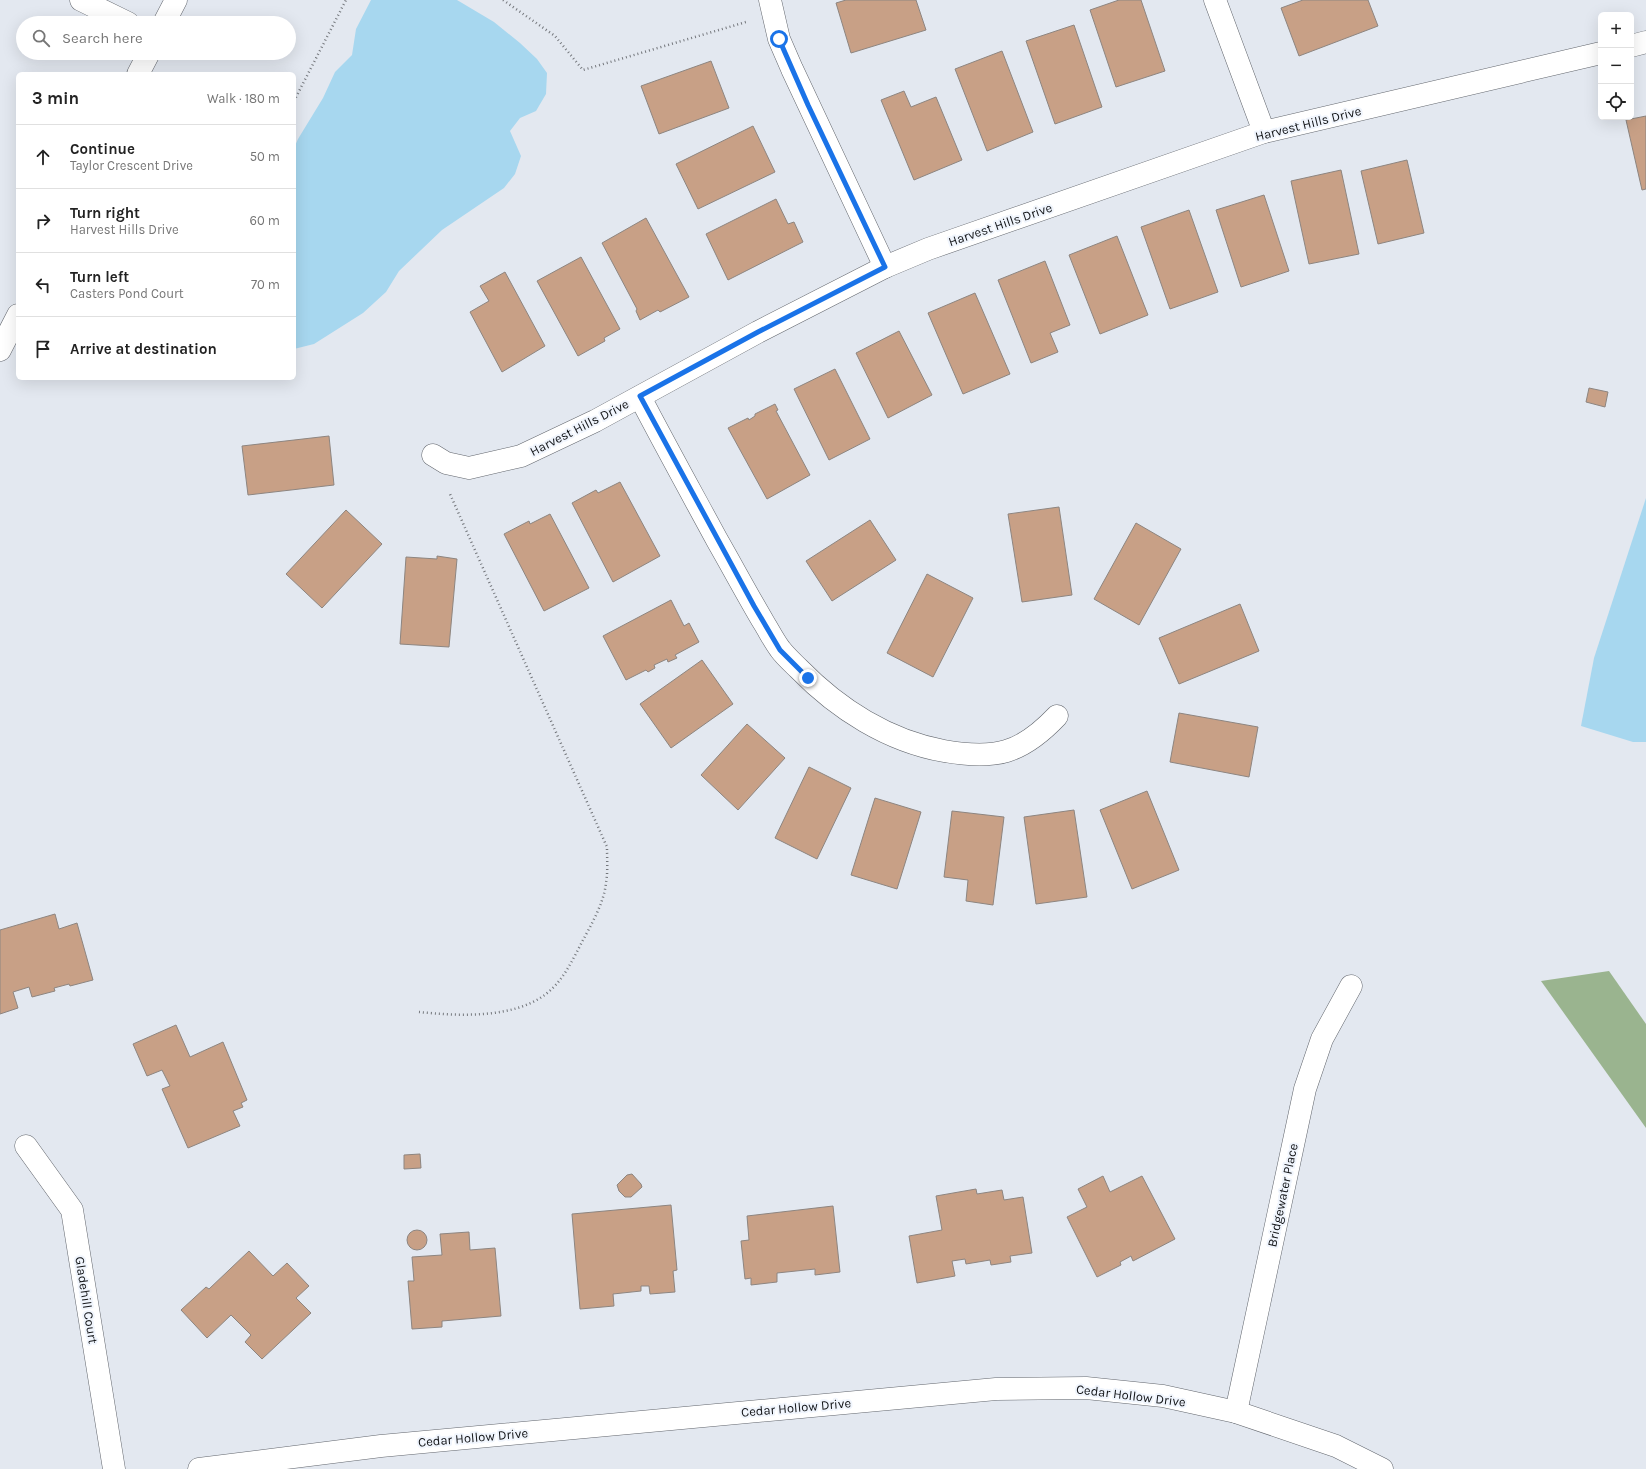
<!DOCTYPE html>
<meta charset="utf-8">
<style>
body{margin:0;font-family:Karla,sans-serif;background:#f2f2f2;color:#222}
.controls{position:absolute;right:12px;top:12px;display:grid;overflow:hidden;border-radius:6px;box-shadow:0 4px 16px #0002}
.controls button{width:36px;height:36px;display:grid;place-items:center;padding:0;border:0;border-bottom:1px solid #e0e0e0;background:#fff;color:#222;font:20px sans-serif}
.stop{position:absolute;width:12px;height:12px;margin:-9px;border:3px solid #1a73e8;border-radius:50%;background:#fff}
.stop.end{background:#1a73e8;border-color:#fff;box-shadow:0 1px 4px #0008}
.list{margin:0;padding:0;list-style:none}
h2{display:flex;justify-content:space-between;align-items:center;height:52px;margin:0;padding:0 16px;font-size:17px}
h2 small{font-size:13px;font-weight:400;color:#767676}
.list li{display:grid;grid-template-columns:26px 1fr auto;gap:12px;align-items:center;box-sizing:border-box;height:64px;padding:0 16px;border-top:1px solid #e0e0e0}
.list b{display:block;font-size:15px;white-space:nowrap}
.list p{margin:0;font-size:13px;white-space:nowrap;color:#767676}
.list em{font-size:13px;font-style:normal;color:#767676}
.icon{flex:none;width:22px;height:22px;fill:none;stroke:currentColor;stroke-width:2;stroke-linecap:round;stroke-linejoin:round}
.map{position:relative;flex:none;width:1646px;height:1469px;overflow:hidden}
.search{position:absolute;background:#fff;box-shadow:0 4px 16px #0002;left:16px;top:16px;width:280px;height:44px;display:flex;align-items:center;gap:10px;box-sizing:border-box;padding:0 14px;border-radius:22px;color:#767676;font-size:15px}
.panel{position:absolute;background:#fff;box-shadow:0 4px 16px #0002;left:16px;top:72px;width:280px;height:308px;border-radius:6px}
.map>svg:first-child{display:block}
</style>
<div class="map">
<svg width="1646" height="1469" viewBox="0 0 1646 1469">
<rect width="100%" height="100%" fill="#e3e8f0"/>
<polygon fill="#9ab48f" points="1609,971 1646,1024 1646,1128 1541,981"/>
<g fill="#a7d7ef">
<polygon points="371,0 457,0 494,22 520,43 537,59 547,73 546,94 536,111 520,118 510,131 521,156 515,174 504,188 442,230 399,271 386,292 363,313 314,344 294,349 294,148 298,139 323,98 335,72 352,55 356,29"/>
<polygon points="1646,498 1646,742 1633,742 1581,726 1594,658"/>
</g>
<g fill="#c8a086" stroke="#8d8580">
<polygon points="846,0 916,0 926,30 851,53 836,3"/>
<polygon points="1119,0 1141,0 1165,71 1116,87 1090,10"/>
<polygon points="1303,0 1368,0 1378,26 1299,56 1281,8"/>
<polygon points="1074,25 1102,107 1055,124 1026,41"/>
<polygon points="1002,51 1033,132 987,151 955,69"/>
<polygon points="711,61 729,108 659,134 641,86"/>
<polygon points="904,91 911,107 936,97 962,160 914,180 881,100"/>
<polygon points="1646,116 1646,189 1642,190 1626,120"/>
<polygon points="753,126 775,172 698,209 676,164"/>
<polygon points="1407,160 1424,233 1378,244 1361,171"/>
<polygon points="1341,170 1359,254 1309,264 1291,181"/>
<polygon points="1264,195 1289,271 1241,287 1216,210"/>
<polygon points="776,199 788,224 794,222 803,242 728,280 706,234"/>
<polygon points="1189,210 1218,292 1170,309 1141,227"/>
<polygon points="646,218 689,297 660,312 658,310 640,320 636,311 637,309 602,243"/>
<polygon points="1117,236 1148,315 1100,334 1069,255"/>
<polygon points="581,257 620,329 604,338 605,341 578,356 537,281"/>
<polygon points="1045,261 1070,325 1050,333 1058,352 1031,363 998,280"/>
<polygon points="505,272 545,346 502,372 470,312 489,301 480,286"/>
<polygon points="975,293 1010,374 963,394 928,313"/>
<polygon points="899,331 932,395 888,418 856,353"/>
<polygon points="835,369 870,439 829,460 794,389"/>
<polygon points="1589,388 1608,392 1605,407 1586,402"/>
<polygon points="775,404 778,410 776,411 810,475 767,499 728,428 748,418 749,420 755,416 755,414"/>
<polygon points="329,436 334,485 248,495 242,446"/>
<polygon points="620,482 660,556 613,582 572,503 596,490 598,493"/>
<polygon points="1059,507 1072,595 1022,602 1008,514"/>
<polygon points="346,510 382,544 322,608 286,574"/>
<polygon points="550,514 589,588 544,611 504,534 529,521 530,524"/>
<polygon points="870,520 896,560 832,601 806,561"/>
<polygon points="1136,523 1181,549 1139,625 1094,599"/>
<polygon points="437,556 457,559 449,647 400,644 406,557 437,559"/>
<polygon points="927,574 973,598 933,677 887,653"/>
<polygon points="671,600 684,626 689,623 699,642 675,655 677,658 668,662 667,659 654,665 655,668 648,672 646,670 626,680 603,636"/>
<polygon points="1240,604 1259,651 1179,684 1159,638"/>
<polygon points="702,660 733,704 671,748 640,704"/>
<polygon points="1179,713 1258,727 1249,777 1170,762"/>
<polygon points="747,724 785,758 738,810 701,775"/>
<polygon points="809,767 851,788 817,859 775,838"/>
<polygon points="1147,791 1179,870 1132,889 1100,810"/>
<polygon points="875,798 921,812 897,889 851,875"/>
<polygon points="1074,810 1087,897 1036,904 1024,817"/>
<polygon points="952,811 1004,817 993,905 966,901 968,880 944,877"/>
<polygon points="55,914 59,929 77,923 93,980 70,986 69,984 54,988 55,991 32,997 29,987 13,992 18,1008 0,1014 0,930"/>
<polygon points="176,1025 190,1057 223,1042 247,1100 241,1103 243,1107 233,1111 240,1126 188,1148 162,1089 170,1086 162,1070 147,1076 133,1044"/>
<polygon points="420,1154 421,1168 404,1169 404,1155"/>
<polygon points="632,1174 641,1184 642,1187 631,1197 625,1197 619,1191 617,1185 627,1175"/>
<polygon points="1103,1176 1110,1192 1142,1176 1175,1239 1133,1261 1131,1256 1120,1262 1121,1265 1097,1277 1067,1217 1087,1207 1078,1189"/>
<polygon points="976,1189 977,1194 1002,1190 1004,1200 1023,1197 1032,1253 1010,1256 1011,1262 991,1265 990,1260 966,1264 965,1259 952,1261 955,1276 917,1283 909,1236 942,1230 936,1196"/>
<polygon points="671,1205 677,1270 673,1271 675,1292 650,1294 649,1286 641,1286 641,1291 613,1294 614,1306 580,1309 572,1214"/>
<polygon points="833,1206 840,1272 815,1275 815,1269 777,1273 777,1282 751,1285 751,1278 745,1279 741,1241 749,1240 747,1216"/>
<circle cx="417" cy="1240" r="10"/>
<polygon points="469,1232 470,1250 495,1248 501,1316 442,1321 442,1327 412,1329 408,1281 414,1281 412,1257 442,1255 440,1234"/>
<polygon points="249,1251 273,1276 287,1263 309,1286 296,1298 311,1313 262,1359 245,1342 251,1335 231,1315 207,1338 181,1310 206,1287 209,1289"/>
</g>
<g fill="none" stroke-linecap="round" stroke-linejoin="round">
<defs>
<g id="minor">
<polyline points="81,0 128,23"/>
<polyline points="770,0 779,39 792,69 885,267"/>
<polyline points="1215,0 1264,132"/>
<polyline points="1631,46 1646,42"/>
<path d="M 640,397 C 665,445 691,492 717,540 C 733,568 748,596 764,623 C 769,631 774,641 780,649 C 785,656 793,663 799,669 C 838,709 888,741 944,751 C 995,760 1021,754 1057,716"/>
<polyline points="433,455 446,463 469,468 521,456 595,421 758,332 885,267 928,249 1264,132 1601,53"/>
<polyline points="26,1146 72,1210 114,1469"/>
<polyline points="1236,1412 1305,1089 1322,1039 1351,986"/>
<polyline points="199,1469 381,1446 996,1389 1086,1388 1163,1396 1236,1412 1336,1446 1382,1469"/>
</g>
<g id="tertiary">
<polyline points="164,23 176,0"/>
<polyline points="138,74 149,53"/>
<polyline points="0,350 18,315"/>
</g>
</defs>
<use href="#minor" stroke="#62666d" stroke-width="23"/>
<use href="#tertiary" stroke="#62666d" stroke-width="23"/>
<g stroke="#74777c" stroke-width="2.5" stroke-dasharray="1 3" stroke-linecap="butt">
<polyline points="503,0 555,36 583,70 746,22"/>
<polyline points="294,101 346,0"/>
<path d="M 419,1012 C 458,1016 513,1019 546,994 C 563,981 572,961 582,942 C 591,925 604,903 606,883 C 608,872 607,859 607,847 L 450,494"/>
</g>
<use href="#minor" stroke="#fff" stroke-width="22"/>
<use href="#tertiary" stroke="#fff" stroke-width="22"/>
</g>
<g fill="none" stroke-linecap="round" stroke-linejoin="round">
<polyline stroke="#1a73e8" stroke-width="5" points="779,39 808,105 885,267 758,332 640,396 754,606 780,650 808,678"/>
</g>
<g text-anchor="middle" stroke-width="4" stroke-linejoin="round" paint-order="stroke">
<g font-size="13" fill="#111316" stroke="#f0f5fd">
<text transform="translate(1308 123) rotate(-14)" y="5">Harvest Hills Drive</text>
<text transform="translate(1000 224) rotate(-19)" y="5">Harvest Hills Drive</text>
<text transform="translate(579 427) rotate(-27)" y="5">Harvest Hills Drive</text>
<text transform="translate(1282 1195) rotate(-78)" y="5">Bridgewater Place</text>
<text transform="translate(87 1300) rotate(81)" y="5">Gladehill Court</text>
<text transform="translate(1131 1395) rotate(7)" y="5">Cedar Hollow Drive</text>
<text transform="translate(796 1407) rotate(-5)" y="5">Cedar Hollow Drive</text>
<text transform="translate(473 1437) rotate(-5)" y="5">Cedar Hollow Drive</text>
</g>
</g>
</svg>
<div class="controls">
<button>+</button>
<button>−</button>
<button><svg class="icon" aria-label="locate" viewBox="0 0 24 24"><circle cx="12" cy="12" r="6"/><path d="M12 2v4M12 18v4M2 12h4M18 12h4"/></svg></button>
</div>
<div class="stop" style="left:779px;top:39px"></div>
<div class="stop end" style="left:808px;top:678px"></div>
<div class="search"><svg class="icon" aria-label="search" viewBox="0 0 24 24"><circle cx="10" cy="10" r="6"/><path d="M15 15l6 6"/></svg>Search here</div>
<section class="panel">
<h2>3 min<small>Walk · 180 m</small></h2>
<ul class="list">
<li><svg class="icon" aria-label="ahead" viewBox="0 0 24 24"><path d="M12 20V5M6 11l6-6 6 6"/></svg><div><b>Continue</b><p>Taylor Crescent Drive</p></div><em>50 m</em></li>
<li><svg class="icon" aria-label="right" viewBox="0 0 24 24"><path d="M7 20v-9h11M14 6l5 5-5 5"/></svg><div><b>Turn right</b><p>Harvest Hills Drive</p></div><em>60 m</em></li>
<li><svg class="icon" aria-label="left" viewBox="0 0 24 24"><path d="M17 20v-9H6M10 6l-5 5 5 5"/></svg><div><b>Turn left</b><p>Casters Pond Court</p></div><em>70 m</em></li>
<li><svg class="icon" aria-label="arrive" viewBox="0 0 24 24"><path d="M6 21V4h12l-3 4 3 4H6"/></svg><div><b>Arrive at destination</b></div></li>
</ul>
</section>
</div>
